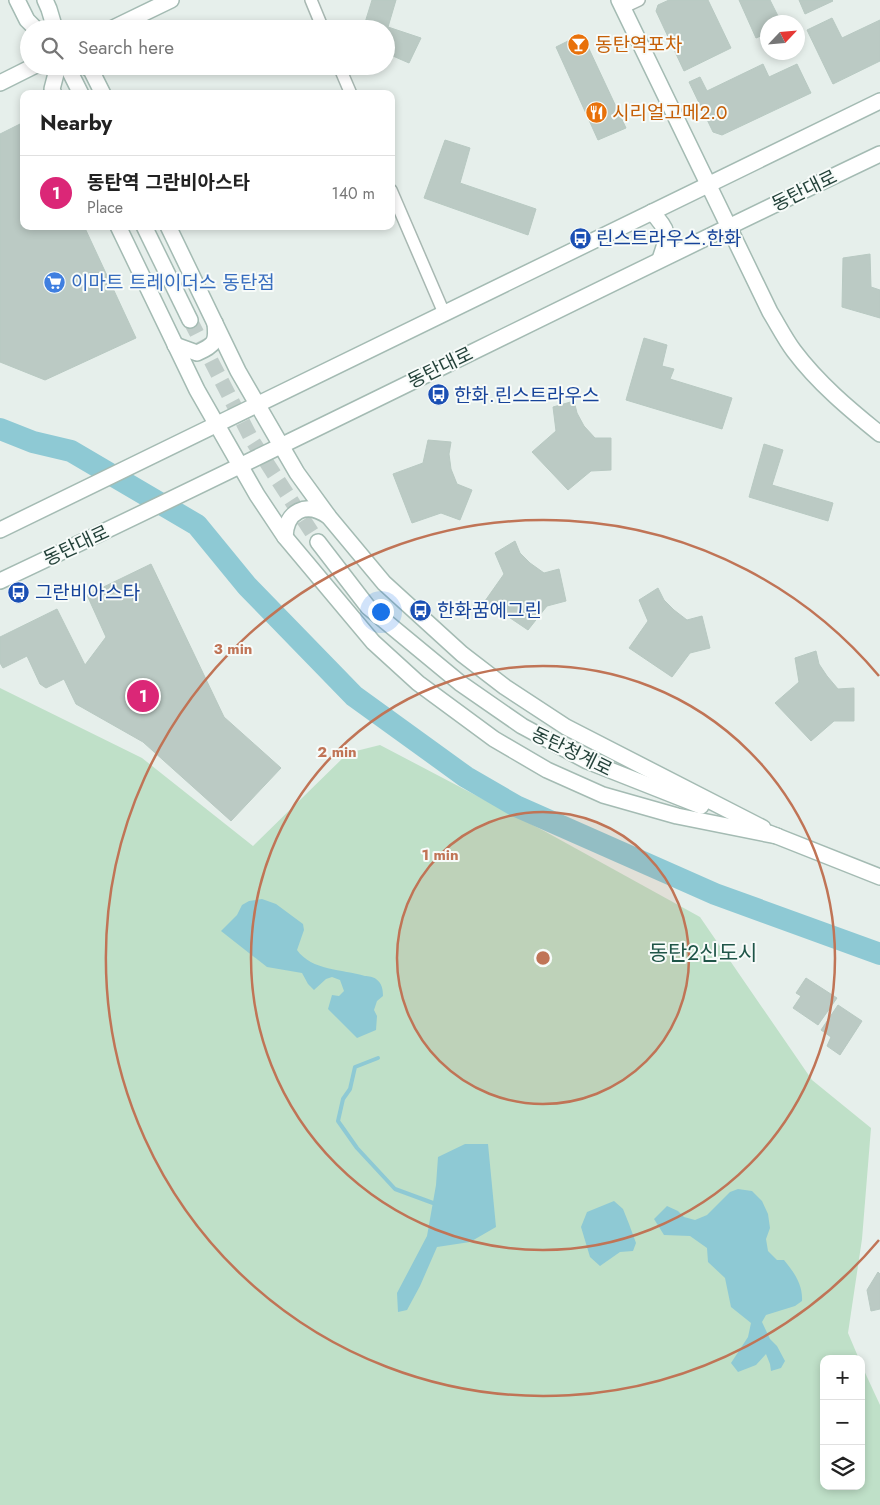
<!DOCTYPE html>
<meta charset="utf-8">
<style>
body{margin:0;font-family:Jost,"Noto Sans KR",sans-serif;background:#f6f6f6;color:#222}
.controls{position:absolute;right:15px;bottom:15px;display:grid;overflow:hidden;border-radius:10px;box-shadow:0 2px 8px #0003}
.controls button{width:45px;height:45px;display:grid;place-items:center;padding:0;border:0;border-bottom:1px solid #e0e0e0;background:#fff;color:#222;font:25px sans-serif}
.compass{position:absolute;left:760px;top:15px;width:45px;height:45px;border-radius:50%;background:#fff;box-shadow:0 2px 8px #0003;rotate:64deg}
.you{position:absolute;left:380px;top:611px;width:18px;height:18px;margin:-12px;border:4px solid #fff;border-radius:50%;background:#1a73e8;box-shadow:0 0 0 8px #1a73e833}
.badge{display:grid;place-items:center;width:32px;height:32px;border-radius:50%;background:#db2777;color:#fff;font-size:16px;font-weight:700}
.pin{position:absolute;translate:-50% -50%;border:2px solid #fff;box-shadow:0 1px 5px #0006}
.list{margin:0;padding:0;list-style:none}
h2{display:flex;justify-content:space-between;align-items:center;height:65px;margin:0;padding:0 20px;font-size:21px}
h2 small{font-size:16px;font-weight:400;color:#767676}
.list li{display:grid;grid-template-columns:32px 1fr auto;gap:15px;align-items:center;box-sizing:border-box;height:75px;padding:0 20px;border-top:1px solid #e0e0e0}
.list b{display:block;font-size:19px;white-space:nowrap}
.list p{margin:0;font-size:16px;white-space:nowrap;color:#767676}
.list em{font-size:16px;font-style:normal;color:#767676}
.icon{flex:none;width:28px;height:28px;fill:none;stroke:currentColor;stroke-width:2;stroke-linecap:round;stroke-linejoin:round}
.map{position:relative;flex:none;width:880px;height:1505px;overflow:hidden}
.search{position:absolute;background:#fff;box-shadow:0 2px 8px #0003;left:20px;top:20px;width:375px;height:55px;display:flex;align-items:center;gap:12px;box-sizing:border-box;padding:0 18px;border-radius:28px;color:#767676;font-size:19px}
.panel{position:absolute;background:#fff;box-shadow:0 2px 8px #0003;left:20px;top:90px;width:375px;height:140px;border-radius:10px}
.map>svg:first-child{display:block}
</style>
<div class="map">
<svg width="880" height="1505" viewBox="0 0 880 1505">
<rect width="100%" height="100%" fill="#e6efeb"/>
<polygon fill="#bfe0c8" points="0,688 142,758 253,846 348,753 380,745 546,832 700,917 812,1080 871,1128 862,1239 848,1333 859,1359 824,1359 824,1486 861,1486 861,1364 880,1405 880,1505 0,1505"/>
<g fill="#8ec9d4">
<path d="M 262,899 L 276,904 L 303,924 L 304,930 L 297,950 C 312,971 342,969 365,976 C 368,976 374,977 376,979 C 382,983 383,990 383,996 L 377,1001 L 374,1010 L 377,1016 L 376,1030 L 357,1038 L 328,1009 L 332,995 L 339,996 L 344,991 L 340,980 L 332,977 L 326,979 L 314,990 L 308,984 L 302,973 L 267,967 L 221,931 L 237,915 L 242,905 L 249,901 Z"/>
<polygon points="465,1144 488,1144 496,1227 470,1242 437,1247 420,1286 407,1310 398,1312 397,1293 427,1236 436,1185 438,1157"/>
<path d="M 738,1189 L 752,1191 L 762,1201 L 768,1214 L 770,1228 L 766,1239 L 768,1251 L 777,1260 L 784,1260 C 794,1272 803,1285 802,1301 L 795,1306 L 766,1315 L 762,1322 L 770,1339 L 777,1346 L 785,1361 L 781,1368 L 771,1371 L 770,1364 L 766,1354 L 756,1365 L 738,1372 L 731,1363 L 748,1337 L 751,1323 L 731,1307 L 725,1278 L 708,1262 L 707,1248 L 690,1236 L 664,1235 L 654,1219 L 667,1206 L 678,1211 L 684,1217 L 695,1220 L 707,1215 L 730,1192 Z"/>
<polygon points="614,1201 623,1209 629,1224 636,1243 633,1251 620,1252 600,1266 590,1257 581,1227 587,1212"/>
</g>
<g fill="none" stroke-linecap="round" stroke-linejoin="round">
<polyline stroke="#8ec9d4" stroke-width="4" points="378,1058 355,1067 350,1089 343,1099 338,1121 357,1148 395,1189 433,1203"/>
<polyline stroke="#8ec9d4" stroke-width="22" points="0,429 33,442 71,451 197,525 247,586 354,696 466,777 516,806 715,894 880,954"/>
</g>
<g fill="#bbcac4" stroke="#b8c9c2">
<polygon points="372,0 396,0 388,27 421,38 409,63 386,53 386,29 363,29"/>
<polygon points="669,0 708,0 731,48 684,71 656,11 658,5"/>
<polygon points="739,0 770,0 781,22 768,22 768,33 756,38"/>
<polygon points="799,0 832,0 833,1 805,14"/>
<polygon points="832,18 842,38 880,20 880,61 833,84 807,30"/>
<polygon points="582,34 626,128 598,140 556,47"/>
<polygon points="763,64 769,77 797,64 811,93 722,135 713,132 689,82 700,77 707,91"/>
<polygon points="24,122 24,226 84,226 136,338 45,380 0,362 0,134"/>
<polygon points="445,140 470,148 460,183 536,209 528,235 424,198"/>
<polygon points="870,254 871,287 880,290 880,318 842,307 843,258"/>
<polygon points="644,338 667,345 662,366 674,369 670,379 732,398 722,429 626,400"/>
<polygon points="574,401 577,413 584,426 595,438 611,438 611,470 591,471 568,490 532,452 556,431 553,407"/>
<polygon points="428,440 451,442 449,454 451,469 457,484 472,490 460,520 441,513 412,523 393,474 423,463"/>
<polygon points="764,444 783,450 772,485 833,503 828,521 749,497"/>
<polygon points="515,541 520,553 530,563 544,573 559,569 566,601 547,606 528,630 485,601 504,574 495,553"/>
<polygon points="151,564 224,717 281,768 231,821 143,742 76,704 64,679 46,688 40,684 27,656 3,668 0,663 0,637 57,609 85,665 106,637 87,595"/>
<polygon points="658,588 664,600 674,610 687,620 702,616 710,648 690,653 672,677 629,648 648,621 639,600"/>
<polygon points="816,651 819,664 827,676 838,689 854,688 854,721 834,721 811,741 775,703 799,682 795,658"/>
<polygon points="806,978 837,998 818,1025 793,1008 801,996 796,993"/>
<polygon points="838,1005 862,1021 840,1055 827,1046 831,1037 821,1030"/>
<polygon points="878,1272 880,1274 880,1309 871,1311 867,1290"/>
</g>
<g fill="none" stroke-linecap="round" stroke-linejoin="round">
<polyline stroke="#bfccc8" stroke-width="15" stroke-dasharray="15 8" stroke-linecap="butt" points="190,320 252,440 318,542"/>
<defs>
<g id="street">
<polyline points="311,0 323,29"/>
<polyline points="622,8 639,0"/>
<polyline points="339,66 351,94"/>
<polyline points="391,190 444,313"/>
</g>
<g id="secondary">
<polyline points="17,0 27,20 36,29"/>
<polyline points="45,0 49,9 55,29"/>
<path d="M 619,0 L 770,312 C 778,325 785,339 794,351 C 818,383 849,409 880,434"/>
<polyline points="111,29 171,0"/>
<polyline points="67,66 81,94"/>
<polyline points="85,66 91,70 103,94"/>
<polyline points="0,83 34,66"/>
<polyline points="54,94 52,89 58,66"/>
<path d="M 652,212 C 670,233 669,233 660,259"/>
<polyline points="118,226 197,390 257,495 285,537 373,642 418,683 494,739 547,770 603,795 677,816 777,836"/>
<polyline points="144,226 190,320"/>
<polyline points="168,226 238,371 297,473 329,517 384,583 462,654 505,687 566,727 763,828"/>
<path d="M 175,345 L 197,353 C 215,345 217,342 215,323"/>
<polyline points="0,530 880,101"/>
<path d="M 285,537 C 286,511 306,501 328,516"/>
<polyline points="318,542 368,607 460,683 522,726 587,761 701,806"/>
<path d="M 0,581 C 295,442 586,294 880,154"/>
<polyline points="769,833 880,877"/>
</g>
</defs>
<use href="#street" stroke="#a8b8b2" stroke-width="14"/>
<use href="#secondary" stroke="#a4bbb3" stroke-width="18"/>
<use href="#street" stroke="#fff" stroke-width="11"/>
<use href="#secondary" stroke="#fff" stroke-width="15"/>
</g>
<circle cx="543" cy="958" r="146" fill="#c07456" fill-opacity=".12"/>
<g fill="none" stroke="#c07456" stroke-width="2.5">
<circle cx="543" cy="958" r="146"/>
<circle cx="543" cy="958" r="292"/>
<path d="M879 1240A438 438 0 1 1 879 676"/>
</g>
<defs>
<symbol id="bar-disc" viewBox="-11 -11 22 22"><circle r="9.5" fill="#e8710a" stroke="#f7fbf9"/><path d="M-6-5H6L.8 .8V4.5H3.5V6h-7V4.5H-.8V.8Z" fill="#fff"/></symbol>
<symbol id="restaurant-disc" viewBox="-11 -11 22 22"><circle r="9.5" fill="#e8710a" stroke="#f7fbf9"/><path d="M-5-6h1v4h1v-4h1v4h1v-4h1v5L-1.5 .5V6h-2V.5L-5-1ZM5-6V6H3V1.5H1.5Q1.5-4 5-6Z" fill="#fff"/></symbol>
<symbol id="bus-disc" viewBox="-11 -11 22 22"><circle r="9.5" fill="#1a4fb4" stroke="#f7fbf9"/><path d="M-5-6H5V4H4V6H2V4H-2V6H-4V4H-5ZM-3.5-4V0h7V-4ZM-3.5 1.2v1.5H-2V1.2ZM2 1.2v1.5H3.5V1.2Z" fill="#fff"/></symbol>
<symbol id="supermarket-disc" viewBox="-11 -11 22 22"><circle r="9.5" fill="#3f7fe0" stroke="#f7fbf9"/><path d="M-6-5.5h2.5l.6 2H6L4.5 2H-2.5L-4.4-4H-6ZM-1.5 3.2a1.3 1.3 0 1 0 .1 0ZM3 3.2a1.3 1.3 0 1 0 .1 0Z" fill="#fff"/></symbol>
</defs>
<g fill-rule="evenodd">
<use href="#bar-disc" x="566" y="32" width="25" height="25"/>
<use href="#restaurant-disc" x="584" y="100" width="25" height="25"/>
<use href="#bus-disc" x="568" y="226" width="25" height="25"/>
<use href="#supermarket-disc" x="42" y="270" width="25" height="25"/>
<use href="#bus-disc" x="426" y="382" width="25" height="25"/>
<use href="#bus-disc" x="6" y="580" width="25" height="25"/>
<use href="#bus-disc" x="408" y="598" width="25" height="25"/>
</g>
<g text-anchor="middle" stroke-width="4" stroke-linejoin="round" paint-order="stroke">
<g font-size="19" fill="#c56008" stroke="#f7fbf9" text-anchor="start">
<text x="595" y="51">동탄역포차</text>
<text x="612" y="119">시리얼고메2.0</text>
</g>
<g font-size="19" fill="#24423a" stroke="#f7fbf9">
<text transform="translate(804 190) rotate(-26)" y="7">동탄대로</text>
<text transform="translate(440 367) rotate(-26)" y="7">동탄대로</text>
<text transform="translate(76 545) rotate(-25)" y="7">동탄대로</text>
<text transform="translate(572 751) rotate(26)" y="7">동탄청계로</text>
</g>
<g font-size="19" fill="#164399" stroke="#f7fbf9" text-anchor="start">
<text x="596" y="245">린스트라우스.한화</text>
<text x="454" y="402">한화.린스트라우스</text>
<text x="35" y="599">그란비아스타</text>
<text x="437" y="617">한화꿈에그린</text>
</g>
<g font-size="19" fill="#366cbe" stroke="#f7fbf9" text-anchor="start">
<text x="71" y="289">이마트 트레이더스 동탄점</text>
</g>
<g font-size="21" fill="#1f5548" stroke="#f7fbf9">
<text x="703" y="960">동탄2신도시</text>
</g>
</g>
<circle cx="543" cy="958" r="8" fill="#c07456" stroke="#f7fbf9" stroke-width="2.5"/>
<g font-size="15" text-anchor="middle" font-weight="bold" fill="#c07456" stroke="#f7fbf9" stroke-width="4" stroke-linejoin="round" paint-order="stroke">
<text x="233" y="654">3 min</text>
<text x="337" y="757">2 min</text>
<text x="440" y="860">1 min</text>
</g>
</svg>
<div class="controls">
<button>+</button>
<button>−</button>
<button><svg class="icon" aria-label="layers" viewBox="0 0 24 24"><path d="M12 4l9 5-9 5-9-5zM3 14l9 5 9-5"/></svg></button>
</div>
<svg class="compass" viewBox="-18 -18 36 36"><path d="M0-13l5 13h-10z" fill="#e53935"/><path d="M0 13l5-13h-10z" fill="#767676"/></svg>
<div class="you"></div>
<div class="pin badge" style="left:143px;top:696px">1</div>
<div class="search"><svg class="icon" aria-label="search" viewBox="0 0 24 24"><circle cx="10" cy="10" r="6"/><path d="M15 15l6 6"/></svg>Search here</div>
<section class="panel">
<h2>Nearby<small></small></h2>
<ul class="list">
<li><span class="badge">1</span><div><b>동탄역 그란비아스타</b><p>Place</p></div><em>140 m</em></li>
</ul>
</section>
</div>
